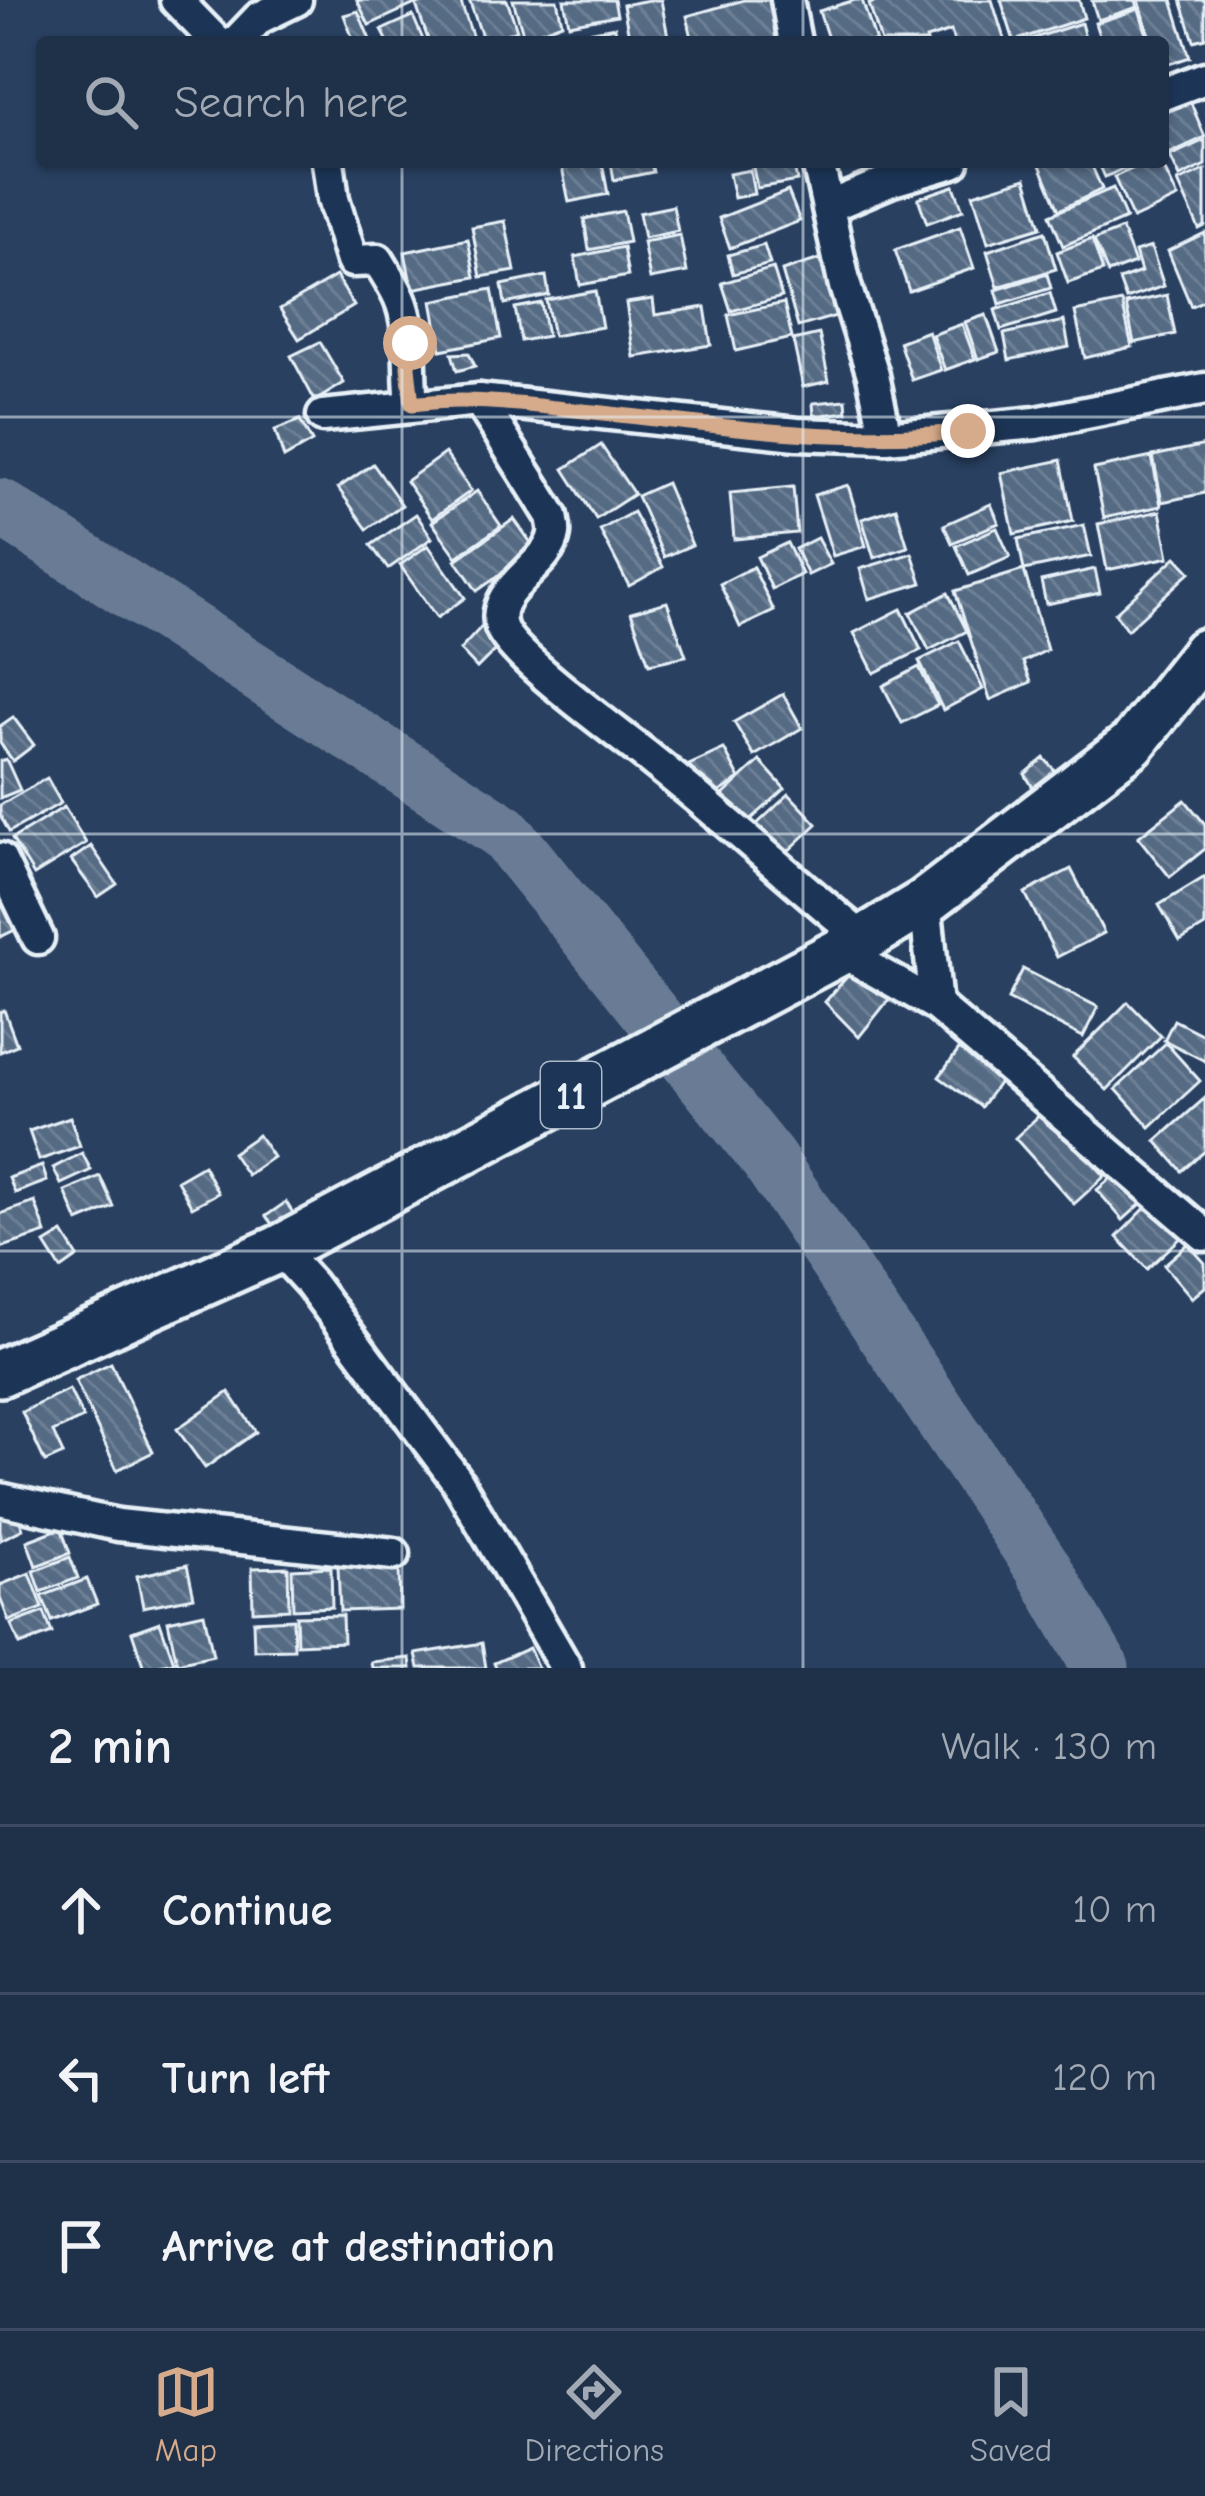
<!DOCTYPE html>
<meta charset="utf-8">
<style>
body{margin:0;font-family:"Comic Neue",sans-serif;background:#273850;color:#f1f3f6}
.stop{position:absolute;width:36px;height:36px;margin:-27px;border:9px solid #d6ab8b;border-radius:50%;background:#fff}
.stop.end{background:#d6ab8b;border-color:#fff;box-shadow:0 3px 12px #0008}
.list{margin:0;padding:0;list-style:none}
h2{display:flex;justify-content:space-between;align-items:center;height:156px;margin:0;padding:0 48px;font-size:51px}
h2 small{font-size:39px;font-weight:400;color:#a1a9b4}
.list li{display:grid;grid-template-columns:78px 1fr auto;gap:36px;align-items:center;box-sizing:border-box;height:168px;padding:0 48px;border-top:3px solid #3c4b61}
.list b{display:block;font-size:45px;white-space:nowrap}
.list em{font-size:39px;font-style:normal;color:#a1a9b4}
.icon{flex:none;width:66px;height:66px;fill:none;stroke:currentColor;stroke-width:2;stroke-linecap:round;stroke-linejoin:round}
.map{position:relative;flex:none;width:1205px;height:1668px;overflow:hidden}
.search{position:absolute;background:#1f3049;box-shadow:0 3px 9px #0004;left:36px;right:36px;top:36px;height:132px;display:flex;align-items:center;gap:30px;box-sizing:border-box;padding:0 42px;border-radius:12px;color:#a1a9b4;font-size:45px}
.sheet{height:660px;background:#1f3049}
nav{display:flex;justify-content:space-around;align-items:center;box-sizing:border-box;height:168px;border-top:3px solid #3c4b61;background:#1f3049;font-size:33px;color:#a1a9b4}
nav a{display:grid;justify-items:center;gap:6px}
nav .on{color:#d6ab8b}
.map>svg:first-child{display:block}
</style>
<div class="map">
<svg width="1205" height="1668" viewBox="0 0 1205 1668">
<defs>
<pattern id="building-back-hatch" width="6" height="6" patternUnits="userSpaceOnUse" patternTransform="scale(3)"><rect width="6" height="6" fill="#556a83"/><path d="M-1 5l2 2M0 0l6 6M5-1l2 2" fill="none" stroke="#6d8095"/></pattern>
</defs>
<rect width="100%" height="100%" fill="#294061"/>
<filter id="ink" filterUnits="userSpaceOnUse"><feTurbulence type="fractalNoise" baseFrequency=".00833" numOctaves="2"/><feDisplacementMap in="SourceGraphic" scale="24" xChannelSelector="R" yChannelSelector="G"/><feConvolveMatrix kernelMatrix="1 2 1 2 8 2 1 2 1" color-interpolation-filters="sRGB"/></filter>
<g filter="url(#ink)">
<g fill="none" stroke-linecap="round" stroke-linejoin="round">
<polyline stroke="#6b7c95" stroke-width="57" points="0,507 504,832 768,1159 1042,1566 1101,1668"/>
</g>
<g fill="url(#building-back-hatch)" stroke="#e8f1f8" stroke-width="3">
<polygon points="357,0 415,0 417,3 369,25"/>
<polygon points="432,0 460,0 474,41 429,42 416,5"/>
<polygon points="469,0 507,0 517,30 484,42"/>
<polygon points="513,0 557,0 562,23 524,37"/>
<polygon points="564,0 614,0 617,15 569,24"/>
<polygon points="649,0 661,0 669,42 630,42 623,5"/>
<polygon points="744,0 776,0 784,42 693,42 687,16"/>
<polygon points="855,0 862,0 876,42 829,42 819,11"/>
<polygon points="881,0 992,0 1005,42 954,42 951,31 926,39 927,42 881,42 869,4"/>
<polygon points="1001,0 1079,0 1084,18 1014,41"/>
<polygon points="1136,0 1138,7 1098,20 1092,1"/>
<polygon points="1139,0 1172,0 1190,57 1163,66 1163,42 1151,42"/>
<polygon points="1181,0 1205,0 1205,38 1194,41"/>
<polygon points="1139,9 1148,38 1101,42 1095,23"/>
<polygon points="358,11 371,42 354,42 344,15"/>
<polygon points="413,16 424,42 388,42 382,30"/>
<polygon points="1081,23 1086,42 1022,42"/>
<polygon points="615,27 617,42 572,42 571,35"/>
<polygon points="1186,91 1205,137 1164,156 1163,102"/>
<polygon points="1205,140 1205,165 1180,177 1170,156"/>
<polygon points="561,162 602,162 608,194 569,202"/>
<polygon points="611,162 651,162 653,172 614,180"/>
<polygon points="752,162 793,162 797,181 757,188"/>
<polygon points="1047,162 1090,162 1102,189 1059,210 1040,165"/>
<polygon points="1098,162 1137,162 1105,177"/>
<polygon points="1148,162 1161,162 1178,198 1133,219 1114,177"/>
<polygon points="750,170 754,194 734,198 729,174"/>
<polygon points="1205,170 1205,226 1199,229 1178,182"/>
<polygon points="1026,178 1041,227 988,243 973,194"/>
<polygon points="954,186 963,210 927,223 918,198"/>
<polygon points="1113,188 1126,219 1063,246 1050,215"/>
<polygon points="788,191 800,221 730,248 719,218"/>
<polygon points="673,206 678,231 644,238 639,213"/>
<polygon points="623,211 629,242 589,250 584,219"/>
<polygon points="505,221 515,271 481,277 472,227"/>
<polygon points="960,227 974,268 909,291 895,250"/>
<polygon points="1122,229 1135,263 1108,273 1094,240"/>
<polygon points="1045,232 1056,269 998,287 987,251"/>
<polygon points="1205,233 1205,300 1191,306 1168,251"/>
<polygon points="680,235 687,272 650,279 643,242"/>
<polygon points="468,239 475,277 412,289 405,252"/>
<polygon points="1092,239 1103,271 1068,283 1057,252"/>
<polygon points="764,245 770,264 733,274 728,255"/>
<polygon points="623,247 628,276 580,285 575,257"/>
<polygon points="1151,247 1164,286 1126,299 1119,280 1141,272 1135,252"/>
<polygon points="820,259 836,316 798,327 782,271"/>
<polygon points="773,268 782,297 731,311 722,283"/>
<polygon points="1047,274 1051,288 1000,304 996,290"/>
<polygon points="336,276 354,306 299,339 280,309"/>
<polygon points="546,276 549,295 505,304 502,285"/>
<polygon points="492,289 501,338 441,350 432,301"/>
<polygon points="595,291 602,327 553,336 546,300"/>
<polygon points="1050,293 1056,313 1001,330 995,310"/>
<polygon points="1167,295 1175,334 1134,343 1126,304"/>
<polygon points="653,299 655,315 705,307 711,345 634,357 626,303"/>
<polygon points="1122,302 1132,347 1085,358 1075,312"/>
<polygon points="541,303 547,336 521,341 515,308"/>
<polygon points="784,303 792,338 736,351 728,315"/>
<polygon points="986,315 999,352 978,359 965,322"/>
<polygon points="1064,321 1069,347 1009,360 1004,334"/>
<polygon points="962,324 975,359 945,370 932,335"/>
<polygon points="928,331 941,370 912,380 899,342"/>
<polygon points="819,334 829,381 803,387 793,340"/>
<polygon points="320,342 344,383 315,401 291,356"/>
<polygon points="469,353 475,366 457,371 452,354"/>
<polygon points="846,400 847,412 814,416 813,403"/>
<polygon points="300,420 312,442 284,458 275,430"/>
<polygon points="601,445 634,494 596,519 564,469"/>
<polygon points="1205,445 1205,493 1162,502 1153,456"/>
<polygon points="445,453 471,491 432,519 406,481"/>
<polygon points="1152,457 1161,506 1104,518 1094,469"/>
<polygon points="1061,460 1073,521 1014,534 1001,473"/>
<polygon points="373,464 402,505 367,529 338,488"/>
<polygon points="666,483 692,545 664,557 637,496"/>
<polygon points="848,485 866,546 833,556 814,495"/>
<polygon points="793,487 797,533 734,539 730,493"/>
<polygon points="477,491 501,526 457,557 432,522"/>
<polygon points="991,504 999,523 952,543 944,525"/>
<polygon points="896,508 908,547 874,558 862,519"/>
<polygon points="1160,511 1169,557 1107,570 1098,524"/>
<polygon points="633,512 663,567 629,586 600,530"/>
<polygon points="416,514 432,538 388,569 371,545"/>
<polygon points="514,519 536,550 477,591 456,560"/>
<polygon points="1084,525 1091,556 1024,570 1018,539"/>
<polygon points="997,528 1010,557 969,575 956,546"/>
<polygon points="817,538 831,564 808,575 795,549"/>
<polygon points="787,543 802,574 772,589 757,557"/>
<polygon points="428,545 465,598 437,618 400,565"/>
<polygon points="912,553 922,583 869,599 860,569"/>
<polygon points="1176,557 1190,572 1127,630 1115,613"/>
<polygon points="753,567 774,611 740,627 720,584"/>
<polygon points="1095,569 1100,593 1046,604 1041,581"/>
<polygon points="1024,570 1047,650 1023,662 1031,682 990,700 955,591"/>
<polygon points="948,593 967,631 929,650 910,613"/>
<polygon points="667,602 686,656 649,664 631,612"/>
<polygon points="901,609 921,650 874,673 854,633"/>
<polygon points="483,625 503,642 477,668 460,650"/>
<polygon points="959,641 983,689 943,710 919,661"/>
<polygon points="919,667 938,705 902,723 883,686"/>
<polygon points="783,694 802,728 754,756 734,722"/>
<polygon points="13,717 34,745 13,761 0,743 0,726"/>
<polygon points="724,749 740,779 707,800 689,765"/>
<polygon points="1044,758 1057,773 1035,791 1025,774"/>
<polygon points="6,759 20,790 0,798 0,761"/>
<polygon points="760,761 785,789 746,824 721,797"/>
<polygon points="47,778 61,803 9,832 0,815 0,805"/>
<polygon points="789,794 817,824 783,856 755,826"/>
<polygon points="1185,800 1205,824 1205,849 1170,877 1138,837"/>
<polygon points="64,807 86,843 34,875 12,839"/>
<polygon points="91,846 117,884 98,897 71,860"/>
<polygon points="1071,869 1104,933 1057,957 1025,893"/>
<polygon points="0,875 25,925 0,937"/>
<polygon points="1205,877 1205,926 1180,941 1159,905"/>
<polygon points="1023,969 1098,1007 1083,1037 1008,999"/>
<polygon points="852,971 890,998 859,1037 825,1002"/>
<polygon points="1128,1002 1161,1036 1107,1090 1073,1057"/>
<polygon points="4,1010 17,1045 0,1052 0,1012"/>
<polygon points="1174,1020 1205,1036 1205,1061 1164,1040"/>
<polygon points="1166,1043 1200,1081 1150,1127 1116,1089"/>
<polygon points="961,1047 1001,1079 981,1107 939,1077"/>
<polygon points="1205,1098 1205,1151 1182,1171 1156,1141"/>
<polygon points="1045,1110 1105,1176 1074,1204 1015,1138"/>
<polygon points="70,1117 80,1146 39,1160 29,1131"/>
<polygon points="258,1135 273,1157 247,1175 232,1153"/>
<polygon points="82,1153 91,1170 61,1184 53,1168"/>
<polygon points="203,1165 218,1193 192,1207 177,1180"/>
<polygon points="42,1166 47,1181 15,1193 9,1178"/>
<polygon points="1118,1172 1143,1202 1123,1220 1097,1190"/>
<polygon points="100,1176 114,1207 78,1222 65,1191"/>
<polygon points="1152,1201 1186,1233 1147,1269 1117,1237"/>
<polygon points="35,1202 46,1233 0,1248 0,1214"/>
<polygon points="286,1202 297,1219 278,1232 266,1216"/>
<polygon points="63,1233 78,1257 61,1269 45,1244"/>
<polygon points="1188,1244 1205,1263 1205,1287 1192,1298 1164,1265"/>
<polygon points="111,1363 153,1452 117,1470 75,1380"/>
<polygon points="69,1389 83,1418 53,1432 63,1454 45,1462 22,1412"/>
<polygon points="229,1392 256,1432 205,1468 177,1429"/>
<polygon points="11,1501 23,1529 0,1540 0,1506"/>
<polygon points="61,1528 70,1553 36,1566 27,1541"/>
<polygon points="70,1557 78,1578 41,1592 34,1571"/>
<polygon points="187,1565 194,1597 143,1607 137,1576"/>
<polygon points="399,1565 400,1609 340,1611 338,1567"/>
<polygon points="288,1567 289,1609 253,1611 252,1568"/>
<polygon points="331,1567 332,1607 293,1609 292,1569"/>
<polygon points="30,1573 43,1608 9,1621 0,1598 0,1585"/>
<polygon points="87,1579 97,1604 52,1621 42,1596"/>
<polygon points="44,1612 52,1633 20,1645 11,1624"/>
<polygon points="204,1613 213,1655 177,1663 168,1621"/>
<polygon points="342,1615 343,1642 297,1644 296,1616"/>
<polygon points="293,1619 294,1649 254,1650 253,1621"/>
<polygon points="160,1622 174,1662 144,1668 132,1632"/>
<polygon points="482,1643 486,1668 419,1668 416,1654"/>
<polygon points="529,1648 538,1668 496,1668 494,1663"/>
<polygon points="410,1658 411,1668 372,1668 371,1662"/>
</g>
<g fill="none" stroke-linecap="round" stroke-linejoin="round">
<defs>
<g id="minor">
<polyline points="176,0 217,42"/>
<polyline points="787,0 795,42"/>
<polyline points="236,42 259,18 296,0"/>
<polyline points="1163,94 1205,78"/>
<path d="M 328,162 L 333,199 L 352,261 L 378,260 C 386,274 397,289 402,304 C 413,336 408,371 412,404"/>
<polyline points="818,162 845,286 873,375 886,437"/>
<polyline points="830,206 892,180 953,162"/>
<path d="M 479,400 L 552,516 C 553,522 555,528 554,534 C 549,567 489,589 501,627 C 511,657 624,737 653,761 C 725,818 793,881 864,939"/>
<polyline points="323,416 479,400 797,434 886,437 1036,423 1205,389"/>
<polyline points="0,859 38,938"/>
<polyline points="925,902 936,1005"/>
<polyline points="842,952 936,1005 1205,1235"/>
<polyline points="279,1249 311,1284 456,1479 566,1668"/>
<polyline points="0,1499 118,1525 394,1554"/>
</g>
<polyline id="highway" points="0,1373 279,1249 864,939 925,902 1132,744 1205,652"/>
</defs>
<use href="#minor" stroke="#e8f1f8" stroke-width="39"/>
<use href="#highway" stroke="#e8f1f8" stroke-width="54"/>
<use href="#minor" stroke="#1d3557" stroke-width="30"/>
<use href="#highway" stroke="#1d3557" stroke-width="45"/>
</g>
</g>
<g fill="none" stroke-linecap="round" stroke-linejoin="round" filter="url(#ink)">
<path stroke="#d6ab8b" stroke-width="15" d="M 410,343 L 408,367 L 412,404 C 473,396 533,406 594,412 C 719,426 843,445 968,431"/>
</g>
<path fill="none" stroke="#e8f1f8" stroke-width="3" stroke-opacity="0.55" d="M 402,0 L 402,42M 803,0 L 803,42M 402,162 L 402,1668M 803,162 L 803,1668M 0,417 L 1205,417M 0,834 L 1205,834M 0,1251 L 1205,1251"/>
<g text-anchor="middle" stroke-width="12" stroke-linejoin="round" paint-order="stroke">
<rect fill="#1d3557" stroke="#abb9c8" stroke-width="3" x="541" y="1062" width="60" height="66" rx="9"/>
<g font-size="39" font-weight="bold" fill="#e8f1f8">
<text x="571" y="1109">11</text>
</g>
</g>
</svg>
<div class="stop" style="left:410px;top:343px"></div>
<div class="stop end" style="left:968px;top:431px"></div>
<div class="search"><svg class="icon" aria-label="search" viewBox="0 0 24 24"><circle cx="10" cy="10" r="6"/><path d="M15 15l6 6"/></svg>Search here</div>
</div>
<section class="sheet">
<h2>2 min<small>Walk · 130 m</small></h2>
<ul class="list">
<li><svg class="icon" aria-label="ahead" viewBox="0 0 24 24"><path d="M12 20V5M6 11l6-6 6 6"/></svg><div><b>Continue</b></div><em>10 m</em></li>
<li><svg class="icon" aria-label="left" viewBox="0 0 24 24"><path d="M17 20v-9H6M10 6l-5 5 5 5"/></svg><div><b>Turn left</b></div><em>120 m</em></li>
<li><svg class="icon" aria-label="arrive" viewBox="0 0 24 24"><path d="M6 21V4h12l-3 4 3 4H6"/></svg><div><b>Arrive at destination</b></div></li>
</ul>
</section>
<nav>
<a class="on"><svg class="icon" aria-label="map" viewBox="0 0 24 24"><path d="M3 6l6-2 6 2 6-2v14l-6 2-6-2-6 2zM9 4v14M15 6v14"/></svg>Map</a>
<a><svg class="icon" aria-label="directions" viewBox="0 0 24 24"><path d="M12 3l9 9-9 9-9-9zM9 14v-3h6M13 9l2 2-2 2"/></svg>Directions</a>
<a><svg class="icon" aria-label="saved" viewBox="0 0 24 24"><path d="M7 4h10v16l-5-4-5 4z"/></svg>Saved</a>
</nav>
